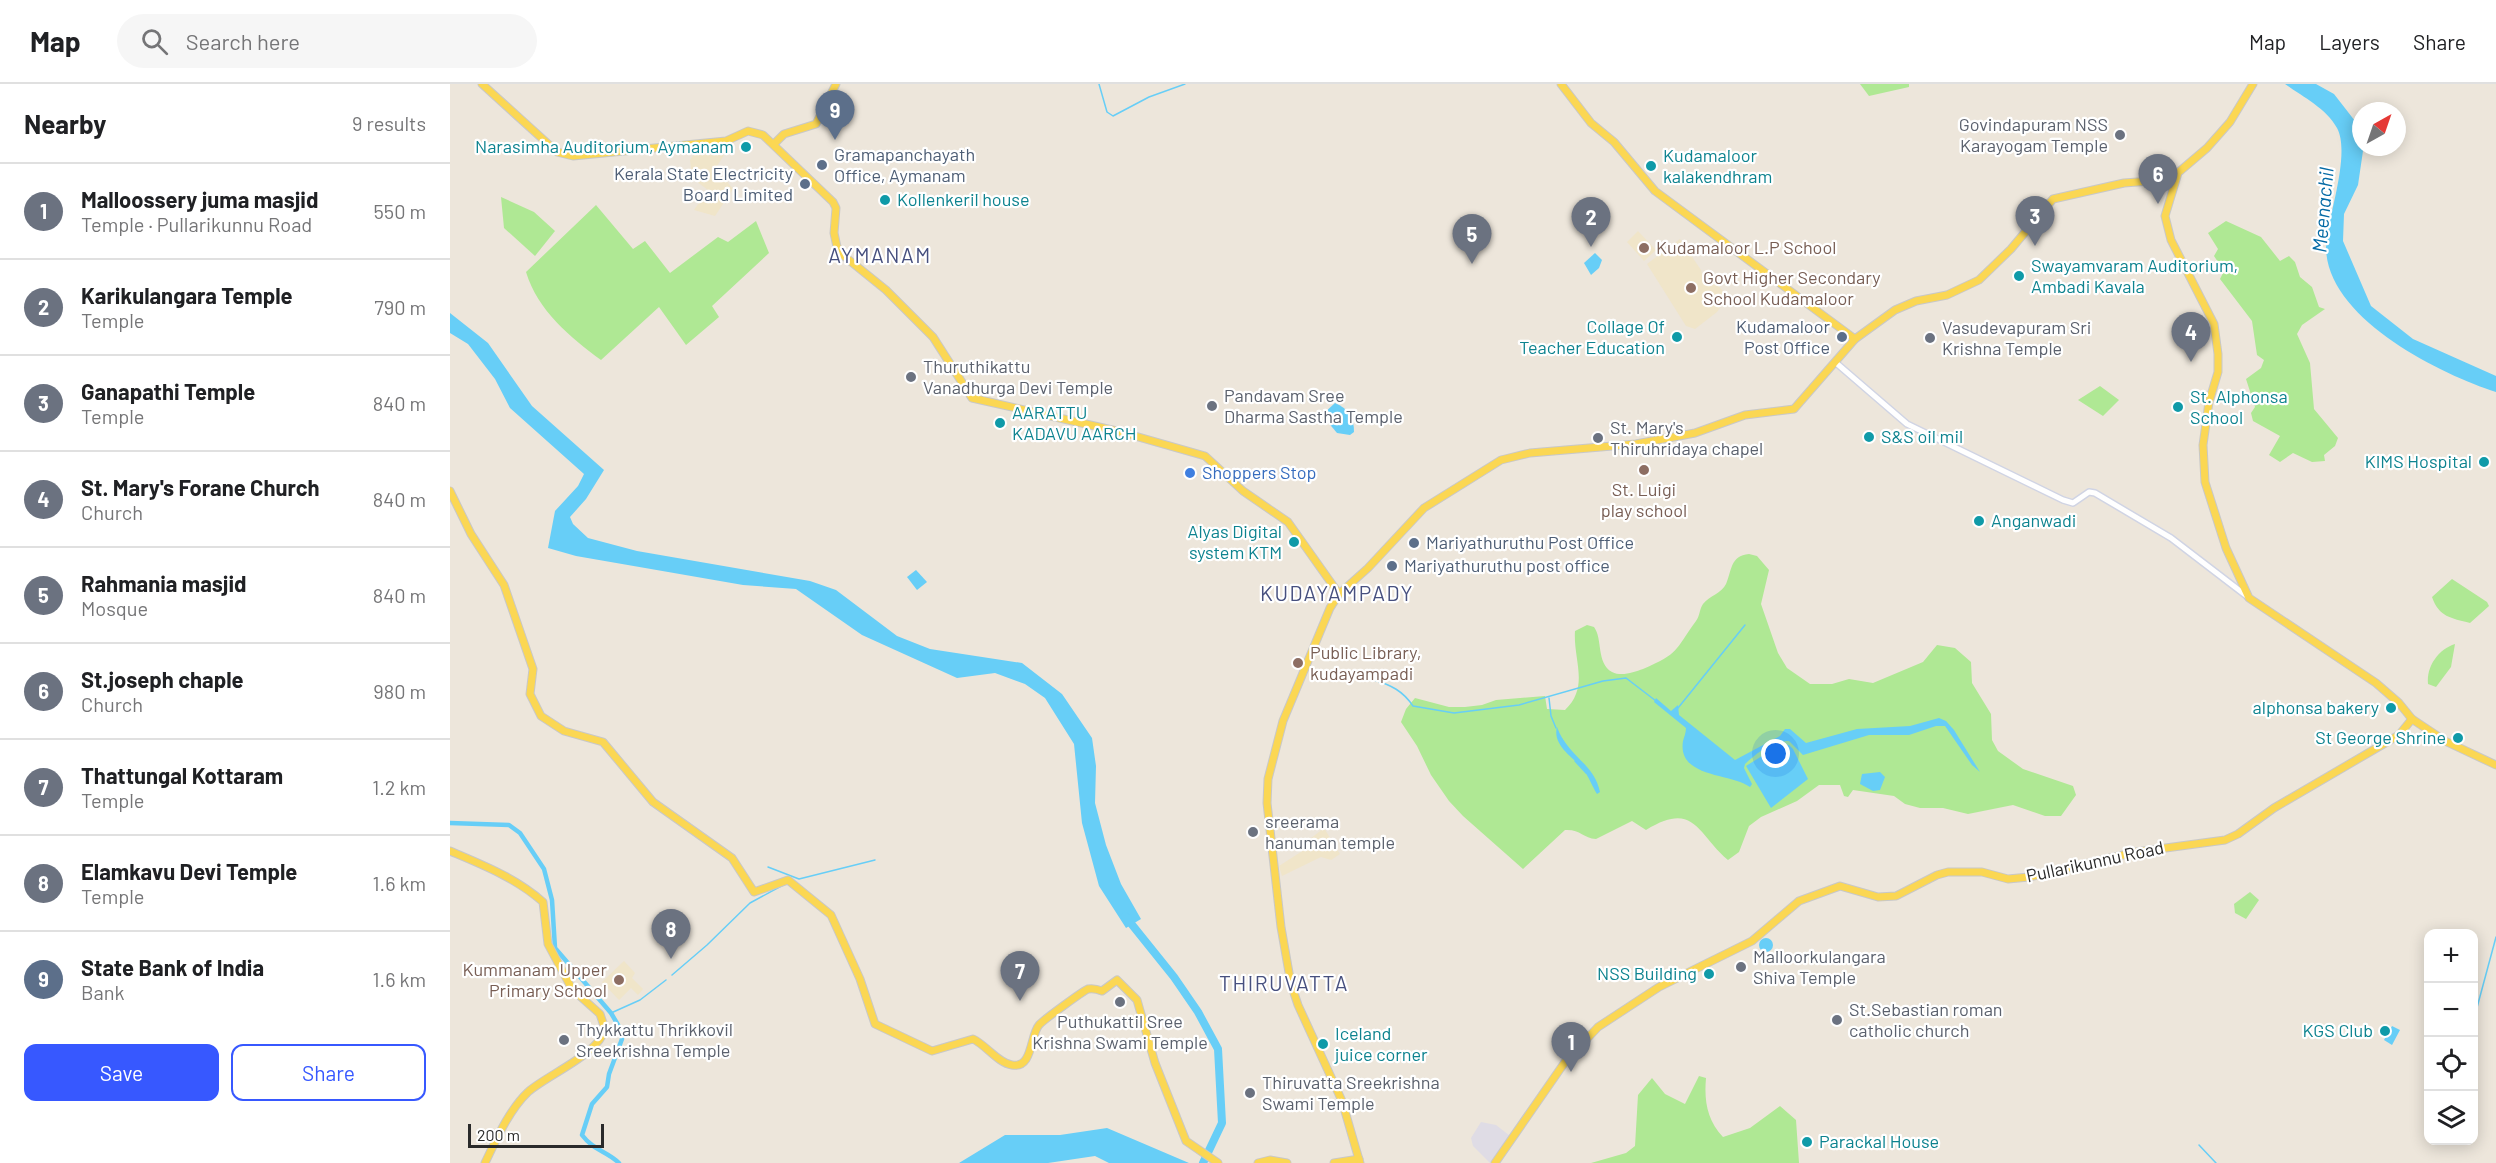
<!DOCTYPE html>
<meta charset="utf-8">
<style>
body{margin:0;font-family:Barlow,sans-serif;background:#f6f6f6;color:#202124}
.controls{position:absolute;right:18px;bottom:18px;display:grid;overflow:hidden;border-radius:12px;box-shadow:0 3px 15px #0003}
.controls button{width:54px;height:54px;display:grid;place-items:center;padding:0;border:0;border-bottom:2px solid #e0e0e0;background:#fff;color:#202124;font:30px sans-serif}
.compass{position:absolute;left:1902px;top:18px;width:54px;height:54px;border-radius:50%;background:#fff;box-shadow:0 3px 15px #0003;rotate:40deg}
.scale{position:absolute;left:18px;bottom:15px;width:136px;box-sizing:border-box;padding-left:6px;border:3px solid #2a2a2a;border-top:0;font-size:16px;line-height:21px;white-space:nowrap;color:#2a2a2a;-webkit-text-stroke:4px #fff;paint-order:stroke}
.you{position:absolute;left:1326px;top:670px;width:21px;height:21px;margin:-15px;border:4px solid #fff;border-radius:50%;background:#1a73e8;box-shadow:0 0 0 9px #1a73e833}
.badge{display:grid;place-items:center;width:39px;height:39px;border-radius:50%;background:#3758ff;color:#fff;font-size:20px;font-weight:700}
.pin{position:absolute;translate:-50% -50px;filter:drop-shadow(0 2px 3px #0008)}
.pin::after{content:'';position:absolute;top:32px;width:21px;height:18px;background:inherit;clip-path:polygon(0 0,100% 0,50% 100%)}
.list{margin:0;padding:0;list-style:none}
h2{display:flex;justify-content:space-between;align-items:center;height:78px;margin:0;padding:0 24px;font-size:26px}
h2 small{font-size:20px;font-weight:400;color:#757577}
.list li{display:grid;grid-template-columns:39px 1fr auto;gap:18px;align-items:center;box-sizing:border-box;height:96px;padding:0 24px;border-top:2px solid #e0e0e0}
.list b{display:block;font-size:22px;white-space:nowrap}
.list p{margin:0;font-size:20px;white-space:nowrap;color:#757577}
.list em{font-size:20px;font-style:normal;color:#757577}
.actions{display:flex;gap:12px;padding:18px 24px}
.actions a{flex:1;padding:14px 0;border:2px solid #3758ff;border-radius:12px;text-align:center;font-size:21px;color:#3758ff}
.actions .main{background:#3758ff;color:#fff}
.icon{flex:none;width:33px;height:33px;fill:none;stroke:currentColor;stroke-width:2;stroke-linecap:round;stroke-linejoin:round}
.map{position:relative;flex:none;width:2046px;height:1079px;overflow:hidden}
header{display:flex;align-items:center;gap:36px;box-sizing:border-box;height:84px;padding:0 30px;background:#fff;border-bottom:2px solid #e0e0e0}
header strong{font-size:28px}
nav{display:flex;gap:33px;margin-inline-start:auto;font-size:21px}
.search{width:420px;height:54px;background:#f6f6f6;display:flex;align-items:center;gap:15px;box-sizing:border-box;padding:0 21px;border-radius:33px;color:#757577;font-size:22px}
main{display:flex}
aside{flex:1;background:#fff}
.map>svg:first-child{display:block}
</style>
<header>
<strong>Map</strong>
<div class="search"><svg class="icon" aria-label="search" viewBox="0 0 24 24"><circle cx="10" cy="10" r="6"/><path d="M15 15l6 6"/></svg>Search here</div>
<nav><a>Map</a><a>Layers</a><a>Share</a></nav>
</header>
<main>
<aside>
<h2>Nearby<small>9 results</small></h2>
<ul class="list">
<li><span class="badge" style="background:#6b7280">1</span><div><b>Malloossery juma masjid</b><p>Temple · Pullarikunnu Road</p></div><em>550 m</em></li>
<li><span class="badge" style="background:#6b7280">2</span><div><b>Karikulangara Temple</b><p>Temple</p></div><em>790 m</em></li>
<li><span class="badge" style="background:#6b7280">3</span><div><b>Ganapathi Temple</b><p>Temple</p></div><em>840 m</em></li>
<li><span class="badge" style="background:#6b7280">4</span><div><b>St. Mary's Forane Church</b><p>Church</p></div><em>840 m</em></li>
<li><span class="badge" style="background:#6b7280">5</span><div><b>Rahmania masjid</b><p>Mosque</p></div><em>840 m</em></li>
<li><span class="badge" style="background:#6b7280">6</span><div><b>St.joseph chaple</b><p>Church</p></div><em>980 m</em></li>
<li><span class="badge" style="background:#6b7280">7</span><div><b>Thattungal Kottaram</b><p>Temple</p></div><em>1.2 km</em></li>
<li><span class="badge" style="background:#6b7280">8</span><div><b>Elamkavu Devi Temple</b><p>Temple</p></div><em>1.6 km</em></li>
<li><span class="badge" style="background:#5c6f8a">9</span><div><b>State Bank of India</b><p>Bank</p></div><em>1.6 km</em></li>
</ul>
<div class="actions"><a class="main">Save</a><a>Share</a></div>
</aside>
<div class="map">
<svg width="2046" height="1079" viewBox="0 0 2046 1079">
<rect width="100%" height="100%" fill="#ede6db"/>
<polygon fill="#dfdce5" points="1031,1038 1046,1041 1060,1052 1040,1079 1023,1062 1021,1054"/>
<g fill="#f0e5c9">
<polygon points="265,60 274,71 262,90 275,95 283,105 265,132 244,126 258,106 242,94 240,76 246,67 245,63"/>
<polygon points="1188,147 1206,166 1194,177 1177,158"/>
<polygon points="1230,155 1251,186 1253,194 1259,191 1278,213 1267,228 1245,245 1236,242 1197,180"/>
<polygon points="874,744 890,770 881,776 871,773 832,792 829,782 857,764 855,759"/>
<polygon points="174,877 185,889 182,894 193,905 188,911 181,904 169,916 152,898"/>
</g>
<g fill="#afe894">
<polygon points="1410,0 1459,0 1459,3 1419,12"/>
<polygon points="51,113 84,128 105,147 85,172 54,144"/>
<path d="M 146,121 L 183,165 L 195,157 L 220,189 L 268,153 L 278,158 L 306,137 L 319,169 L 262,222 L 269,233 L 236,261 L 209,223 L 151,276 C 120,253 88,227 76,188 Z"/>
<polygon points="1776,137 1811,153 1830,177 1839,172 1845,178 1850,193 1862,203 1869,223 1875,225 1852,241 1847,250 1860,279 1864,325 1888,354 1885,362 1874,371 1875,377 1862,378 1843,369 1830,378 1819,371 1830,352 1803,337 1801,329 1805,323 1796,295 1811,284 1814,276 1807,271 1802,237 1770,195 1774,187 1764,172 1768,165 1758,149"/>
<polygon points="1650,302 1669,316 1653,332 1628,316"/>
<path d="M 1299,470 L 1307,472 L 1319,486 L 1311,520 L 1328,569 L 1337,584 L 1360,600 L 1382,600 L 1399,595 L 1423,599 L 1473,578 L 1487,561 L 1505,564 L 1521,578 L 1522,599 L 1541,630 L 1542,656 L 1548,667 L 1573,685 L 1623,702 L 1626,711 L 1611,732 L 1595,732 L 1563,721 L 1518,730 L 1493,724 L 1470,724 L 1455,720 L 1444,712 L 1403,706 L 1398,713 L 1394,712 L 1390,701 L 1369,701 L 1347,717 L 1311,733 L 1299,742 L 1289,768 L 1278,776 C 1247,750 1245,716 1196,746 L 1182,737 L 1146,755 C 1133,754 1130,745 1115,746 L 1073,785 L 1013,732 L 999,717 L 981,691 L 967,662 L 951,638 L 956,625 L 965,614 L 999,623 L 1015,623 L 1032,621 L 1046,616 L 1095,612 L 1097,625 L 1115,626 C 1140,602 1123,576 1125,547 L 1137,541 L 1144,543 C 1153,555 1146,579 1162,588 C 1172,593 1184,588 1193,585 C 1230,569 1224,567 1246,537 C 1250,532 1249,526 1253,520 C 1259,512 1272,509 1276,500 C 1282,486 1280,472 1299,470 Z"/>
<path d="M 2002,495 L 2037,518 L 2039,522 L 2020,539 C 2001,534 1989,533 1982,513 Z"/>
<path d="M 2005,560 L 2001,583 L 1986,603 L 1978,600 C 1976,582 1989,565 2005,560 Z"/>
<polygon points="1800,808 1809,816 1796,835 1785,829 1784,820"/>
<path d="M 1249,992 L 1256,994 C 1254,1017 1257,1036 1273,1053 L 1300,1044 L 1330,1022 L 1346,1036 L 1349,1079 L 1141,1079 L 1176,1069 L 1185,1062 L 1188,1011 L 1202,994 L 1215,1010 L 1235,1020 Z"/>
</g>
<g fill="#67cef7">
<path d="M 1835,0 L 1866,0 L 1884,10 L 1905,37 L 1913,67 L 1908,101 L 1894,130 L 1893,157 L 1921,222 L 1963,255 L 2046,292 L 2046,308 C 1987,289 1864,228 1877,152 C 1881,125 1900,68 1887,44 C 1876,24 1853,13 1835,0 Z"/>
<polygon points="1145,169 1152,176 1149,184 1141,191 1134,179"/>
<polygon points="0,229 38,259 82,322 154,386 136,415 120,433 123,440 138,454 187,467 360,497 386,506 447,552 480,565 572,579 612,610 642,654 646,682 645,719 656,761 671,800 691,835 676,844 649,802 632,739 624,660 595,614 575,600 545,589 507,594 412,551 346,505 293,501 126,472 98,464 105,427 128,402 134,390 60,324 45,295 18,260 0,249"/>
<path d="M 885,319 C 898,325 904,332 904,348 L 900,351 L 887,349 L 872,331 Z"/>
<polygon points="466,486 477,498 467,506 457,493"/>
<path d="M 1206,614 L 1221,627 L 1228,621 L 1229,631 L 1285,676 L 1330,652 L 1335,645 L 1340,645 L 1356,659 L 1407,645 L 1460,642 L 1489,634 L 1496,637 L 1504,646 L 1530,688 L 1522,681 L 1495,642 L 1486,642 L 1459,651 L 1419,651 L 1353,671 L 1339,657 C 1322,657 1307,669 1295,680 L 1294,684 L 1302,700 L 1300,703 C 1281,689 1227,694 1233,657 C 1234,653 1236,649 1236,644 L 1204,618 Z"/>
<path d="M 1107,643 C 1118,673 1144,679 1150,708 L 1147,710 C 1142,702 1139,693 1133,685 C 1123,673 1102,661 1107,643 Z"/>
<polygon points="1331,660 1339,661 1343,665 1358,695 1321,724 1296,682"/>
<polygon points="1430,688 1435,693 1430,706 1423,707 1410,700 1412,690"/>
<circle cx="1316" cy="861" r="7"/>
<polygon points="1942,942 1950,946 1942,961 1934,956"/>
<polygon points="657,1044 739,1079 659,1079 645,1072 598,1079 509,1079 555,1051 610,1051"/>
</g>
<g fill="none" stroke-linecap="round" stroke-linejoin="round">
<g stroke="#67cef7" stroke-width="1.5">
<polyline points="649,0 657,28 663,32 699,13 735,0"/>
<path d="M 924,596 C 941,601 953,607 963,622 L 1004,629 L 1069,621 L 1153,597 L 1176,594 L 1206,617"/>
<polyline points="1099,614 1101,632 1106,644"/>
<polyline points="1228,624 1295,541"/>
<polyline points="1111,654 1118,665"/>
<polyline points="1125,677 1136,689"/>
<polyline points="318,783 349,795 425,776"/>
<polyline points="222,891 257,861 300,819 335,800"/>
<polyline points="161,929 190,916 216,896"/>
<polyline points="2025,931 2046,853"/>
<polyline points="1749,1061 1766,1079"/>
</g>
<path stroke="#67cef7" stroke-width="4.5" d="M 0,739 L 59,741 L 70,749 L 94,785 L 102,816 L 105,864 L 161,929 L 171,946 L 172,955 L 159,990 L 157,1003 L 142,1020 L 132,1051 C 144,1067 157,1067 169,1079"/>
<polyline stroke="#67cef7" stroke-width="8" points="675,832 724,893 748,928 768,965 772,1039 753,1079"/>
<defs>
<polyline id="minor" points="1385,278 1457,340 1613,416 1623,419 1639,408 1645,409 1721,454 1798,513"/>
<g id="major">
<polyline points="32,0 107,68 123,72 276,57 298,47 313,51 383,118 386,124 384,149 387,163 394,172 436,206 483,253 522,314 671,348 755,372 793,407 838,438 889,510"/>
<polyline points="1111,0 1141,39 1164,58 1205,107 1405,255"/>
<polyline points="324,60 334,50 366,40 386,0"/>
<polyline points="1728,89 1715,132 1721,156 1764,240 1768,270 1768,288 1759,318 1753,361 1755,398 1776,464 1799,514 1926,599 1949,619 1962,635 1995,657 2046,681"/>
<path d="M 0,407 L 21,450 L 54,501 L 83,585 L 80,610 L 91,632 L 114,647 L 153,658 L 203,718 L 282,774 L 304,808 L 338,796 L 381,831 L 410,895 L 425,940 L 482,967 L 523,955 C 536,961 548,979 562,981 C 583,985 580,951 589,941 C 592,937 633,907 638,905 C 643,904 647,905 652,907 L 667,896 L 687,916 L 705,979 L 736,1057 L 768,1079"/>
<path d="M 0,767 C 33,781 66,794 93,818 L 98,860 L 122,905 L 150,930 L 155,945 C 149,970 97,991 78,1008 C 59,1026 46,1056 35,1079"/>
<polyline points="808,1079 820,1076 837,1079"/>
<polyline points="884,1079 909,1075"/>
<polyline points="910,1079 892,1017 848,921 841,900 831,843 817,719 818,695 833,637 880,524 889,510 918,484 974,424 1051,376 1080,369 1186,360 1245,349 1295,331 1344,325 1405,255 1445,226 1466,217 1497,211 1529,196 1561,165 1603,115 1674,99 1714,96 1730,87 1757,64 1780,38 1803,0"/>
<polyline points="1045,1079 1115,978 1148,943 1209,903 1302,857 1349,817 1390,802 1428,813 1446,812 1487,791 1498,788 1532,788 1558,795 1579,793 1686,768 1775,756 1788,750 1824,724 1949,651 1962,635"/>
</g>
</defs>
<use href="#minor" stroke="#d0d4e4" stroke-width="8"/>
<use href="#major" stroke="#c8c8c8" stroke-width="9"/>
<use href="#minor" stroke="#fff" stroke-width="5"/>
<use href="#major" stroke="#fbd753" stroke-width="7"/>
</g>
<g fill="#6b7280" stroke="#fff" stroke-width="2">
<circle cx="1670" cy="51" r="6"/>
<circle cx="1480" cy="254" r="6"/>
<circle cx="461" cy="293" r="6"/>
<circle cx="762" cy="322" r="6"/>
<circle cx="1148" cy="354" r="6"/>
<circle cx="803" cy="748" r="6"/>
<circle cx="1291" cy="883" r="6"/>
<circle cx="670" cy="918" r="6"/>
<circle cx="1387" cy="936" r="6"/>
<circle cx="114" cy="956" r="6"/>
<circle cx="800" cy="1009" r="6"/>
</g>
<g fill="#0f9aa8" stroke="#fff" stroke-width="2">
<circle cx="296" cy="63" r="6"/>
<circle cx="1201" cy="82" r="6"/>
<circle cx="435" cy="116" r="6"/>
<circle cx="1569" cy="192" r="6"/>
<circle cx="1227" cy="253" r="6"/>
<circle cx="1728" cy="323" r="6"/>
<circle cx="550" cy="339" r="6"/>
<circle cx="1419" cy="353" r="6"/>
<circle cx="2034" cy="378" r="6"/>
<circle cx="1529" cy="437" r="6"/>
<circle cx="844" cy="458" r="6"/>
<circle cx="1941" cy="624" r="6"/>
<circle cx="2008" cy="654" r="6"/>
<circle cx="1259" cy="890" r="6"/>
<circle cx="1935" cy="947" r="6"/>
<circle cx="873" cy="960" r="6"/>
<circle cx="1357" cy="1058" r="6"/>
</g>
<g fill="#5c6f8a" stroke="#fff" stroke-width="2">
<circle cx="372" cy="81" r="6"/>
<circle cx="355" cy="100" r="6"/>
<circle cx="1392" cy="253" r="6"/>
<circle cx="964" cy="459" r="6"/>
<circle cx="942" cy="482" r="6"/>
</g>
<g fill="#8d6e63" stroke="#fff" stroke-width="2">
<circle cx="1194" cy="164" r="6"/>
<circle cx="1241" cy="204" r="6"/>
<circle cx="1194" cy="386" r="6"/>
<circle cx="848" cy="579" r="6"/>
<circle cx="169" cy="896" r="6"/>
</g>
<circle fill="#3f7fe0" stroke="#fff" stroke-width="2" cx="740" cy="389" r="6"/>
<g text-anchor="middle" stroke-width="4.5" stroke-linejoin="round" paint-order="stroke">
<g font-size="18" fill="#5b616d" stroke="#fff" text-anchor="start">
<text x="1658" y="47" text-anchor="end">Govindapuram NSS<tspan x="1658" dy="21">Karayogam Temple</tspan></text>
<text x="1492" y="250">Vasudevapuram Sri<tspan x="1492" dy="21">Krishna Temple</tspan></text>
<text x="473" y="289">Thuruthikattu<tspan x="473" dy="21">Vanadhurga Devi Temple</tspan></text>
<text x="774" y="318">Pandavam Sree<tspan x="774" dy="21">Dharma Sastha Temple</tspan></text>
<text x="1160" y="350">St. Mary's<tspan x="1160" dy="21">Thiruhridaya chapel</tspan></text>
<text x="815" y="744">sreerama<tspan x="815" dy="21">hanuman temple</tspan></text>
<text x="1303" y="879">Malloorkulangara<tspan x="1303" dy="21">Shiva Temple</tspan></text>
<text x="1399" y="932">St.Sebastian roman<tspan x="1399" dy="21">catholic church</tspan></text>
<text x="670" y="944" text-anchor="middle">Puthukattil Sree<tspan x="670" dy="21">Krishna Swami Temple</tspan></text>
<text x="126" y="952">Thykkattu Thrikkovil<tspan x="126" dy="21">Sreekrishna Temple</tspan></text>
<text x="812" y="1005">Thiruvatta Sreekrishna<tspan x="812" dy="21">Swami Temple</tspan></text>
</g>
<g font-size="18" fill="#0d838f" stroke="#fff" text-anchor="start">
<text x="284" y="69" text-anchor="end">Narasimha Auditorium, Aymanam</text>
<text x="1213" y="78">Kudamaloor<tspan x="1213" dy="21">kalakendhram</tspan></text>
<text x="447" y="122">Kollenkeril house</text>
<text x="1581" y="188">Swayamvaram Auditorium,<tspan x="1581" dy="21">Ambadi Kavala</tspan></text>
<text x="1215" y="249" text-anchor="end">Collage Of<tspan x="1215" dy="21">Teacher Education</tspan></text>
<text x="1740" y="319">St. Alphonsa<tspan x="1740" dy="21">School</tspan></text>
<text x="562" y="335">AARATTU<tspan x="562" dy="21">KADAVU AARCH</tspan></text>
<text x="1431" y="359">S&amp;S oil mil</text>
<text x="2022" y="384" text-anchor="end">KIMS Hospital</text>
<text x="1541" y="443">Anganwadi</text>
<text x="832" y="454" text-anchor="end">Alyas Digital<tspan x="832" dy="21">system KTM</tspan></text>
<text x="1929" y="630" text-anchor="end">alphonsa bakery</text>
<text x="1996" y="660" text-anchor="end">St George Shrine</text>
<text x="1247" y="896" text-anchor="end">NSS Building</text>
<text x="1923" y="953" text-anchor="end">KGS Club</text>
<text x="885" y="956">Iceland<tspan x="885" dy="21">juice corner</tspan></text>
<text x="1369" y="1064">Parackal House</text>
</g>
<g font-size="18" fill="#4e5e75" stroke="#fff" text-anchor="start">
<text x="384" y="77">Gramapanchayath<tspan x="384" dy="21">Office, Aymanam</tspan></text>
<text x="343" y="96" text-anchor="end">Kerala State Electricity<tspan x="343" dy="21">Board Limited</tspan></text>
<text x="1380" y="249" text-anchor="end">Kudamaloor<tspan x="1380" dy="21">Post Office</tspan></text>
<text x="976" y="465">Mariyathuruthu Post Office</text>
<text x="954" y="488">Mariyathuruthu post office</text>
</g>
<g font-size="18" fill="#785e54" stroke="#fff" text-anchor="start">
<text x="1206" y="170">Kudamaloor L.P School</text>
<text x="1253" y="200">Govt Higher Secondary<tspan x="1253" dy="21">School Kudamaloor</tspan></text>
<text x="1194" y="412" text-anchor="middle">St. Luigi<tspan x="1194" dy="21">play school</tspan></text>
<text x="860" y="575">Public Library,<tspan x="860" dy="21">kudayampadi</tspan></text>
<text x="157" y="892" text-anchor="end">Kummanam Upper<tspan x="157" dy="21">Primary School</tspan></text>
</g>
<g font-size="18" fill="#366cbe" stroke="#fff" text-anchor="start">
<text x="752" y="395">Shoppers Stop</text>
</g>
<g font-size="18" fill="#2a2a2a" stroke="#fff">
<text transform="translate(1645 778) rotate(-12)" y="6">Pullarikunnu Road</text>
</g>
<g font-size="20" font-style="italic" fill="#046aa5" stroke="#fff">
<text transform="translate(1873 126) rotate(-85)" y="7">Meenachil</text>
</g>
<g font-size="21" letter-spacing="1.5" fill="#47507f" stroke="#fff">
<text x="430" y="179">AYMANAM</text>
<text x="887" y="517">KUDAYAMPADY</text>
<text x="834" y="907">THIRUVATTA</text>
</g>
</g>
</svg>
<div class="controls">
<button>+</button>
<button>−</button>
<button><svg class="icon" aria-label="locate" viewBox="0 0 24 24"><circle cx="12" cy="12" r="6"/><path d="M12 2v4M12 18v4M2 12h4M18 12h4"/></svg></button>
<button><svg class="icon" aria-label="layers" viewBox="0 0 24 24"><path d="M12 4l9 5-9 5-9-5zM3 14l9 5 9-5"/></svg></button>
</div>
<svg class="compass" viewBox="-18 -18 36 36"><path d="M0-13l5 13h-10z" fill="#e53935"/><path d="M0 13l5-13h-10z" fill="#757577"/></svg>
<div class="scale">200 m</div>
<div class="you"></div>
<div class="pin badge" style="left:1121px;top:988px;background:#6b7280">1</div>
<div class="pin badge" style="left:1141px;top:163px;background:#6b7280">2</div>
<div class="pin badge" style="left:1585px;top:162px;background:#6b7280">3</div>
<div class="pin badge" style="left:1741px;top:278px;background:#6b7280">4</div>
<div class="pin badge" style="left:1022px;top:180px;background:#6b7280">5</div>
<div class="pin badge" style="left:1708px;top:120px;background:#6b7280">6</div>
<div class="pin badge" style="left:570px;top:917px;background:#6b7280">7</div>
<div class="pin badge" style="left:221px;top:875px;background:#6b7280">8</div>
<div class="pin badge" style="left:385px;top:56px;background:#5c6f8a">9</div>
</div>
</main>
